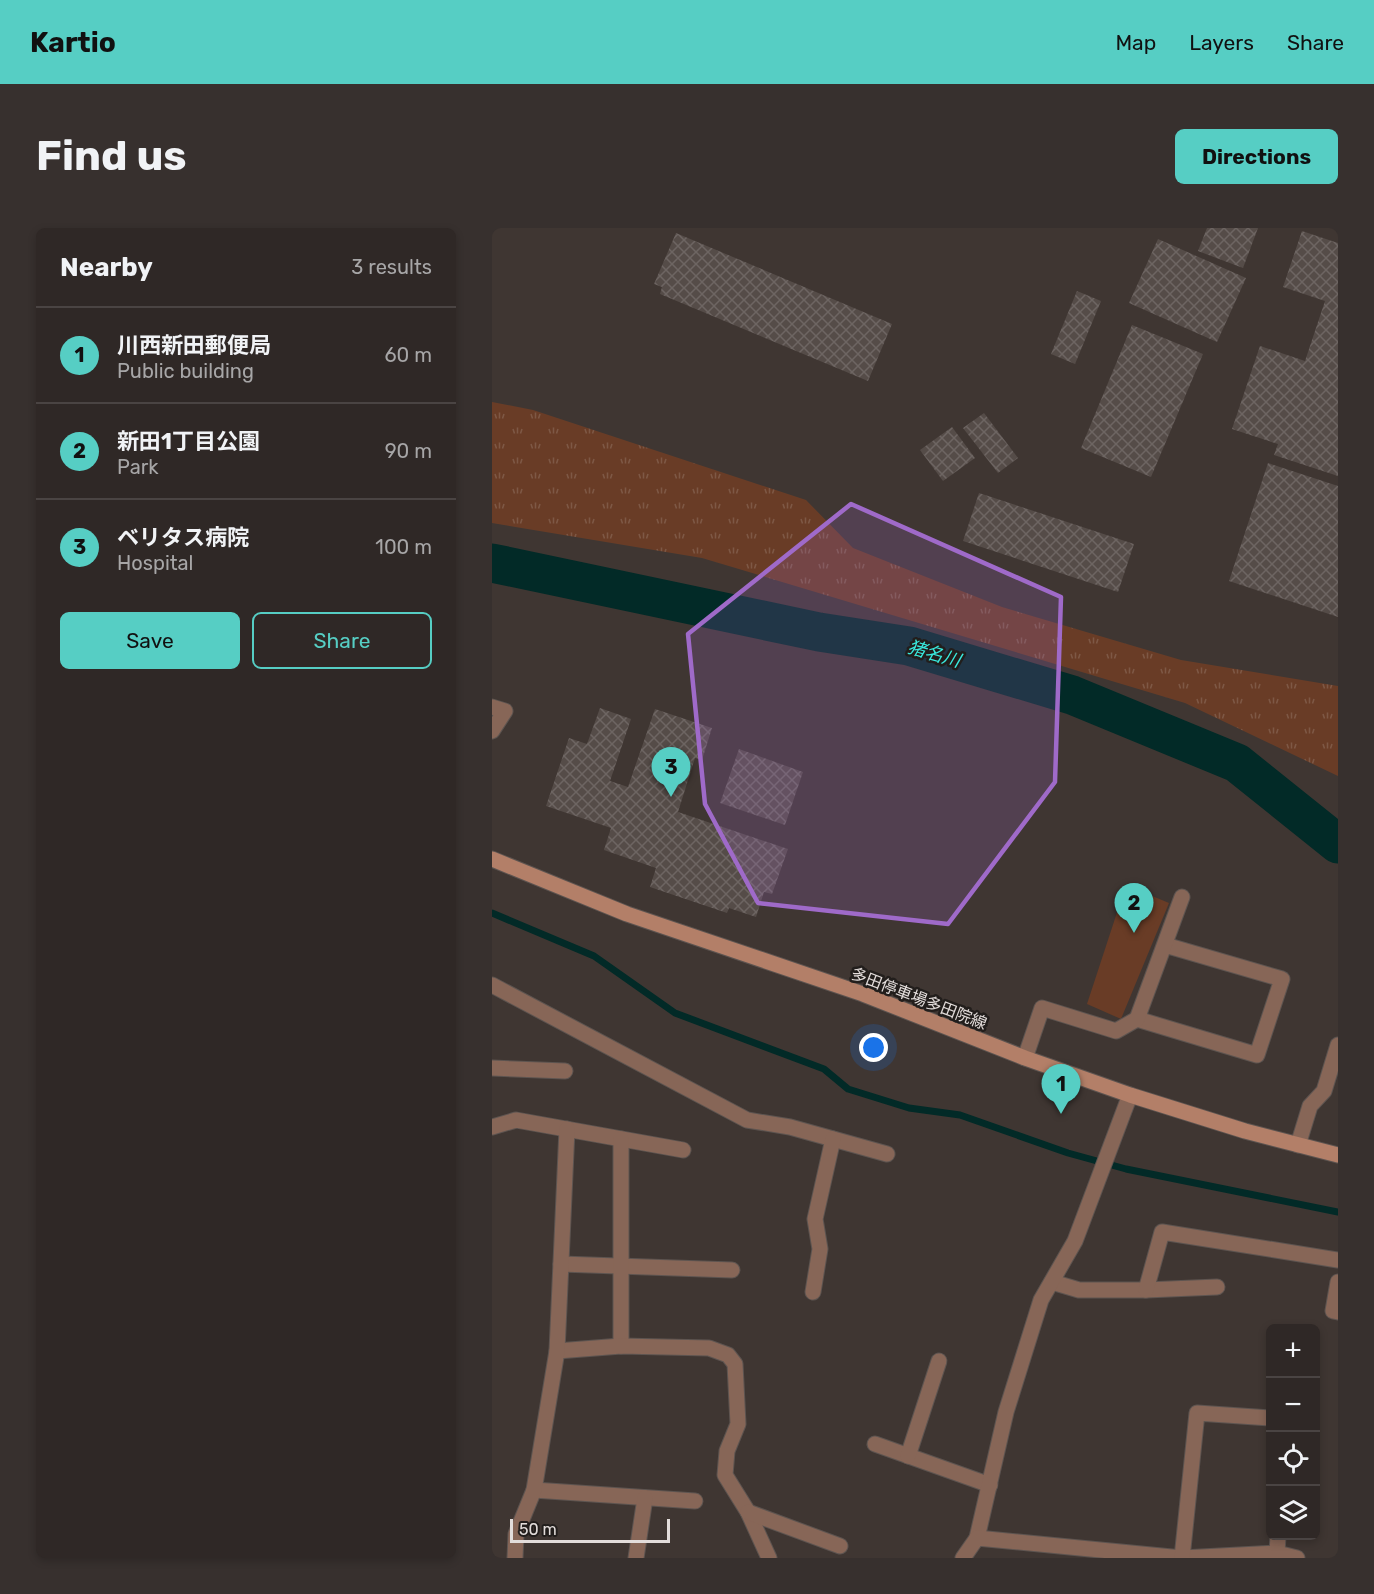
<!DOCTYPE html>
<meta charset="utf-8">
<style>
body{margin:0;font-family:Rubik,"Noto Sans JP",sans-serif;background:#37302e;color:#f1f3f6}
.controls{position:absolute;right:18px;bottom:18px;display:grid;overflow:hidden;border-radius:9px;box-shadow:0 3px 9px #0003}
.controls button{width:54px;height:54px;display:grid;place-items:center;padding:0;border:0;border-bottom:2px solid #4a4443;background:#2f2826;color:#f1f3f6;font:30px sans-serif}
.scale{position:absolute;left:18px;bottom:15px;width:160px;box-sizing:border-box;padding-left:6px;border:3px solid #e3dddb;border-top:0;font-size:16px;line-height:21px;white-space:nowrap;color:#e3dddb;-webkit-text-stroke:4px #221e1c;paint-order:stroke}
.you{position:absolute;left:382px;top:820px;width:21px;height:21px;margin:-15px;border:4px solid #fff;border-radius:50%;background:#1a73e8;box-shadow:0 0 0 9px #1a73e833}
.badge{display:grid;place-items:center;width:39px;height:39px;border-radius:50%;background:#56cec4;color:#111;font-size:20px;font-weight:700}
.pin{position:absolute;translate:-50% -50px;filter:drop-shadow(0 2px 3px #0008)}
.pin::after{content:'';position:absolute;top:32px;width:21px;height:18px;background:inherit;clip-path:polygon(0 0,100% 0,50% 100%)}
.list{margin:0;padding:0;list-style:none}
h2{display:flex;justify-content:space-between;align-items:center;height:78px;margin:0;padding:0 24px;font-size:26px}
h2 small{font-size:20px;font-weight:400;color:#a7a6a7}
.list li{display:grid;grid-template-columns:39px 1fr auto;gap:18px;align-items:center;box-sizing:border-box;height:96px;padding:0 24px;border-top:2px solid #4a4443}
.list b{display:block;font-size:22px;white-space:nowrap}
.list p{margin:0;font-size:20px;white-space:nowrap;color:#a7a6a7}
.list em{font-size:20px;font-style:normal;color:#a7a6a7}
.actions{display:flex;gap:12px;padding:18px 24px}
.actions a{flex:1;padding:14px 0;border:2px solid #56cec4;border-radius:9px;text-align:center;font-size:21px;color:#56cec4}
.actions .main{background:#56cec4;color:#111}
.icon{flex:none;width:33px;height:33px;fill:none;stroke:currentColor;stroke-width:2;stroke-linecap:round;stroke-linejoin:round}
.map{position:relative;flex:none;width:846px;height:1330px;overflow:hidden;border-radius:9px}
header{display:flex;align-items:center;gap:36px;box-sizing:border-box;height:84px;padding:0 30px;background:#56cec4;color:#111}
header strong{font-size:28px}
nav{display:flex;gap:33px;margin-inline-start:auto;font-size:21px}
.intro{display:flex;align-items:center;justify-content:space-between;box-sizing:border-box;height:144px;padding:0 36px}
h1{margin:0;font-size:42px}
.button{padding:15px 27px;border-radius:9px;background:#56cec4;color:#111;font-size:21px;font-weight:700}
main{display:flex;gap:36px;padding:0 36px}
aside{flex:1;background:#2f2826;border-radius:9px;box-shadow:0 3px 9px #0003}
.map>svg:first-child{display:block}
</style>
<header>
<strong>Kartio</strong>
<nav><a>Map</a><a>Layers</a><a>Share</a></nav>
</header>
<div class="intro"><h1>Find us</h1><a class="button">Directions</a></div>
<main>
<aside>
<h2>Nearby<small>3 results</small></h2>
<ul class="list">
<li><span class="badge">1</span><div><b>川西新田郵便局</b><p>Public building</p></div><em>60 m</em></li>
<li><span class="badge">2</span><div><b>新田1丁目公園</b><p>Park</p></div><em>90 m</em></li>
<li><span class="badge">3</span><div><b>ベリタス病院</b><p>Hospital</p></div><em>100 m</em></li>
</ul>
<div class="actions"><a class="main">Save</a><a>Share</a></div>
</aside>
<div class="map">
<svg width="846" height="1330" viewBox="0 0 846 1330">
<defs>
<pattern id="grass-tufts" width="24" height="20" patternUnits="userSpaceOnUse" patternTransform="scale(1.5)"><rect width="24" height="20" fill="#693c26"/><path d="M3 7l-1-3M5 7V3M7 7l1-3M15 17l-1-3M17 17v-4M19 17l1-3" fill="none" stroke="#7e5845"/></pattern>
<pattern id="building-cross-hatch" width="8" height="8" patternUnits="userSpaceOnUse" patternTransform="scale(1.5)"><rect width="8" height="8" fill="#554c48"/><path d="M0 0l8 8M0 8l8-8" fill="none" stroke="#6d6562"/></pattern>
</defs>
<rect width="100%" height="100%" fill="#3f3632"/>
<polygon fill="url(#grass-tufts)" points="0,174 41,182 314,272 361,320 510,379 689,432 846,458 846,548 693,475 210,330 0,295"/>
<polygon fill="#693c26" points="634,657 677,675 629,791 595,776"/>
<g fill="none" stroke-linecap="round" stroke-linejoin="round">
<polyline stroke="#022a27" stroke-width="7" points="0,685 102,728 183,785 332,841 356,861 417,880 468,887 576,925 634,941 846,984"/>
<polyline stroke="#022a27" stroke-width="39" points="0,335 327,404 417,418 580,467 745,535 846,616"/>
</g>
<g fill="url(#building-cross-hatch)">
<polygon points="715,0 766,0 751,40 706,23"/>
<polygon points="810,3 846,15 846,248 782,227 786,216 740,201 768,118 813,133 833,73 791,59"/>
<polygon points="184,5 400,96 376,153 168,66 170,59 162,56"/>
<polygon points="666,11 754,50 725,114 637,75"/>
<polygon points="585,63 609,73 583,136 559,126"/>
<polygon points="640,97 711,126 659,249 589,220"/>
<polygon points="492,185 526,230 506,245 471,200"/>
<polygon points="460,199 483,230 451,253 428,222"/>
<polygon points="776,235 846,258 846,389 737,353"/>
<polygon points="487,265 642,316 626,364 471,313"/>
<polygon points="108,480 139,491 118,553 136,559 163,481 220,500 210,532 203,530 186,584 296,621 280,666 272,664 264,689 237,680 235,685 158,659 164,640 112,622 119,600 54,578 77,510 95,516"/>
<polygon points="247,521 311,544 293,597 228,575"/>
</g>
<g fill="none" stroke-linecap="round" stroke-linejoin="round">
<defs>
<g id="street">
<polyline points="0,479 13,483 0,503"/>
<polyline points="0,757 255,892 298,899 395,926"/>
<polyline points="645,791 765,827 790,751 673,717"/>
<polyline points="533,830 550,780 624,803 645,791 690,669"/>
<polyline points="0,840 73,843"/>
<polyline points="0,899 24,892 191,922"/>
<polyline points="806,917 818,878 832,863 846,817"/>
<polyline points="69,1036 240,1042"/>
<polyline points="560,1054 587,1062 654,1062 725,1059"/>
<polyline points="846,1054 841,1083 846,1084"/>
<polyline points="654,1062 670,1004 846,1032"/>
<polyline points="321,1064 328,1021 323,991 341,911"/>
<polyline points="129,1118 129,911"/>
<polyline points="65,1123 129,1118 217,1120 236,1127 243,1136 246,1196 235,1223 233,1247 256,1284 277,1330"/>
<polyline points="383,1216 498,1257"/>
<polyline points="416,1228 447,1133"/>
<polyline points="42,1262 203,1273"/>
<polyline points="256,1284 348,1318"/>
<polyline points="485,1310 514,1184 549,1072 583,1013 638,867"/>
<polyline points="785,1325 786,1308"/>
<polyline points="23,1330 24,1306 42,1262 65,1123 75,901"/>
<polyline points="144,1330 153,1270"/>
<polyline points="471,1330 485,1310 690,1330 785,1325 805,1330"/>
<polyline points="690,1330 705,1185 778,1190"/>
</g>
<polyline id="secondary" points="0,631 135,686 371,766 533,830 638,867 753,903 846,927"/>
</defs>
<use href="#street" stroke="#5d5450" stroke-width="17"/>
<use href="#secondary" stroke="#5d5450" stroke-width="17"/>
<use href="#street" stroke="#876657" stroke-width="15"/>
<use href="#secondary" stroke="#b37f68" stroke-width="15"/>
</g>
<path fill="#9f6ac9" fill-opacity="0.2" stroke="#9f6ac9" stroke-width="4.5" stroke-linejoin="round" d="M 359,276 L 569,369 L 563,554 L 456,696 L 266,675 L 213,576 L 196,406 Z"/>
<g text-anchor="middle" stroke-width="5" stroke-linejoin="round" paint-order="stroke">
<g font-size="16" fill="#e3dddb" stroke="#221e1c">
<text transform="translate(427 770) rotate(21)" y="6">多田停車場多田院線</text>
</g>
<g font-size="18" font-style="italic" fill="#39eade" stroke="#221e1c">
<text transform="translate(442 426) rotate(16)" y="6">猪名川</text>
</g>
</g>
</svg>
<div class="controls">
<button>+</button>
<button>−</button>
<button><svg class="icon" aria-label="locate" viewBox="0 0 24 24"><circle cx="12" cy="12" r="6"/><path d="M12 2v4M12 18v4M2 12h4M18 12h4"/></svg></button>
<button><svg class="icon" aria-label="layers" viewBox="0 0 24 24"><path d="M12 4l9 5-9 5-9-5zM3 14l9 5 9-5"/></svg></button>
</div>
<div class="scale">50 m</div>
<div class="you"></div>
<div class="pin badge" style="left:569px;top:886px">1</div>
<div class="pin badge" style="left:642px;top:705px">2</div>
<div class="pin badge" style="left:179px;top:569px">3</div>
</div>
</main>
